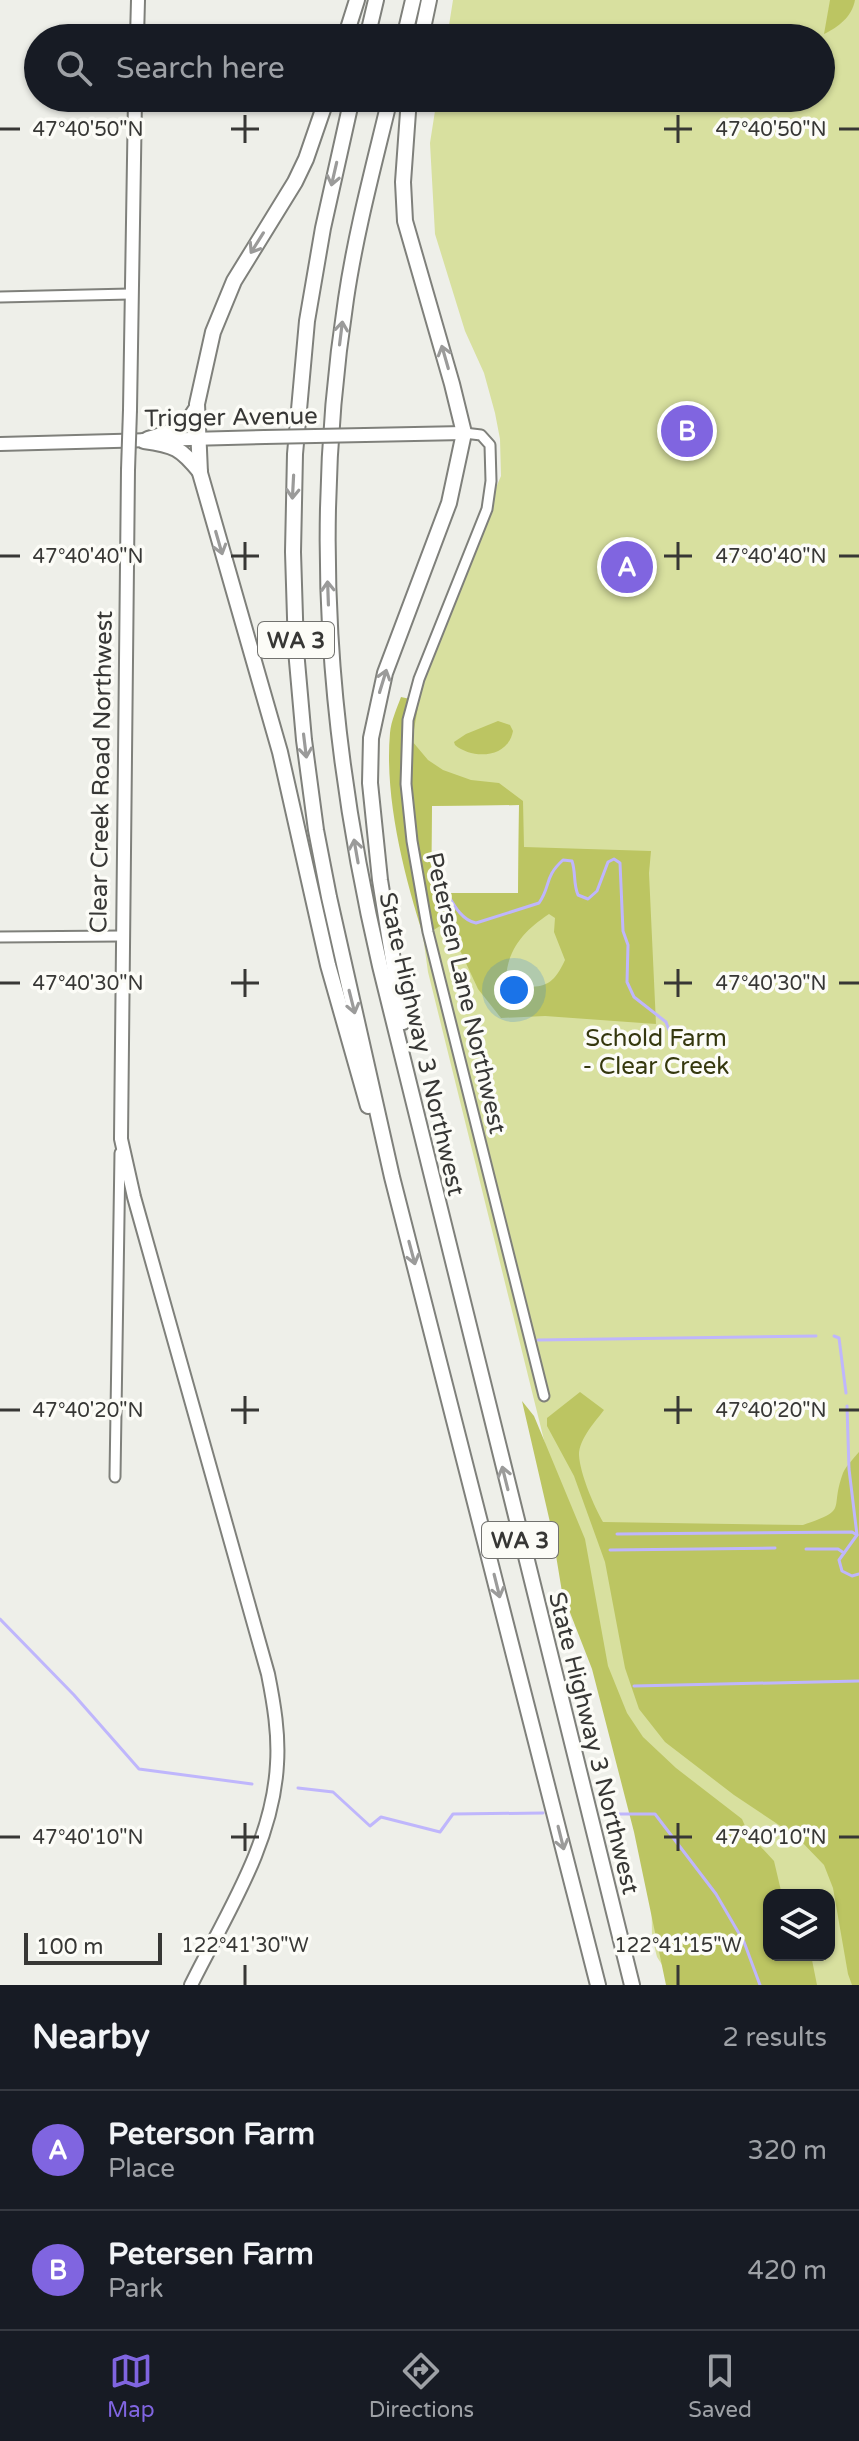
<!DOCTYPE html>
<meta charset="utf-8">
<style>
body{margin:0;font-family:"Varela Round",sans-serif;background:#242831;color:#f1f3f6}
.controls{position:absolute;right:24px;bottom:24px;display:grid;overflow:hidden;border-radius:16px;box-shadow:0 2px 6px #0004}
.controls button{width:72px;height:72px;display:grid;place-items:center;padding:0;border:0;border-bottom:2px solid #363941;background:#171b24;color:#f1f3f6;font:40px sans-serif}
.scale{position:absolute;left:24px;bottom:20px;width:138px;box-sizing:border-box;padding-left:8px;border:4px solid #373735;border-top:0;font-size:22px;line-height:28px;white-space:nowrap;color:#373735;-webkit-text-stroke:6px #fcfcf7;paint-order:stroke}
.you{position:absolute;left:514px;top:990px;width:28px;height:28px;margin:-20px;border:6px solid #fff;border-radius:50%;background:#1a73e8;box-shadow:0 0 0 12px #1a73e833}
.badge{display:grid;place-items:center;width:52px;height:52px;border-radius:50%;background:#8065e0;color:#fff;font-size:26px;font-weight:700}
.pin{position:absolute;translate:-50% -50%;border:4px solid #fff;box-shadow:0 2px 8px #0006}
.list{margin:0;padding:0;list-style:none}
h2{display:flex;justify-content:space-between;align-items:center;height:104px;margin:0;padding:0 32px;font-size:34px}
h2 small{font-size:26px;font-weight:400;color:#9ea1a6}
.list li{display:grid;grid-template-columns:52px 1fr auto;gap:24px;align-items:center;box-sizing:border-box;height:120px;padding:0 32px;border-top:2px solid #363941}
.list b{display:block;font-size:30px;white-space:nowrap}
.list p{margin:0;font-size:26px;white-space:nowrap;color:#9ea1a6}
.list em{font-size:26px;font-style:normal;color:#9ea1a6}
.icon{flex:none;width:44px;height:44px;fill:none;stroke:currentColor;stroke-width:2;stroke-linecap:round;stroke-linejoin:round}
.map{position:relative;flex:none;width:859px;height:1985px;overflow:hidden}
.search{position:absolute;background:#171b24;box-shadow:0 2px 6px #0004;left:24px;right:24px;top:24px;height:88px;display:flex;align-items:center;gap:20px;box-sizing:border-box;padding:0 28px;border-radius:44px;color:#9ea1a6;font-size:30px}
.sheet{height:344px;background:#171b24}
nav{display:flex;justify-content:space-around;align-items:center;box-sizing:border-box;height:112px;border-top:2px solid #363941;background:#171b24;font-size:22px;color:#9ea1a6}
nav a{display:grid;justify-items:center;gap:4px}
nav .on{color:#8065e0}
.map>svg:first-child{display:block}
</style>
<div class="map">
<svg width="859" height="1985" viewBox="0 0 859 1985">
<rect width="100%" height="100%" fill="#eeefe9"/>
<path fill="#d8e09f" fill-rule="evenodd" d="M 453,0 L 859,0 L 859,1985 L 675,1985 L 657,1957 L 652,1937 L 651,1872 L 428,972 L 403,794 L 405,730 L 467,554 L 501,476 L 500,439 L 495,413 L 484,373 L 465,331 L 435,234 L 430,143 L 437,98 L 821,98 L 821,38 L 447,38 ZM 519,805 L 518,893 L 431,893 L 432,806 ZM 769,1895 L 829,1895 L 829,1955 L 769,1955 Z"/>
<g fill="#bcc562" fill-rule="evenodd">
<path d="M 830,0 L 855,0 C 852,17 838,27 824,34 Z"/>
<path d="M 401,697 L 419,701 L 412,741 L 428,760 L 443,770 L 471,780 L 499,783 L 523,801 L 524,847 L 651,851 L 649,873 L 656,1024 L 545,1016 L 501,1018 L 478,989 L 451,931 L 440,926 L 432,931 L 427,947 C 406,883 384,801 390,733 C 391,721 397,708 401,697 ZM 519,805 L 518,893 L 431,893 L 432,806 ZM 549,914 L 555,918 L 554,932 L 565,960 C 552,988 543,988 513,986 L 506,978 C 508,948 525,930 549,914 Z"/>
<path d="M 498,721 L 510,725 L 513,731 C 508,758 473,760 455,745 L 454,742 L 466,734 Z"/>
<path d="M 580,1392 L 604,1410 C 595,1422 579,1439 579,1455 C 580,1474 594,1506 603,1522 L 803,1525 C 850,1509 829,1511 843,1473 C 846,1466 854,1458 859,1452 L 859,1985 L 852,1985 L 848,1974 L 833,1888 L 824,1865 L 797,1837 L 734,1795 L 665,1742 L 639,1709 L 625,1668 L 605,1562 L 574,1476 L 547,1426 L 547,1418 Z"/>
<polygon points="522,1401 534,1416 585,1539 608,1666 627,1713 643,1737 676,1768 742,1819 748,1833 774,1861 782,1895 769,1895 769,1955 811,1955 817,1985 666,1985 634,1832 592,1669 562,1592 552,1531"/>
</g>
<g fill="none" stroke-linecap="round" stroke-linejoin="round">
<g stroke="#bfb6fc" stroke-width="3">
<path d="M 444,888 C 452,901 460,920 476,923 L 539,903 C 551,886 544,877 563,860 L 572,861 C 576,873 573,883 578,895 L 588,899 L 597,891 L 608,862 L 614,859 L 620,863 L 623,931 L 628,945 L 627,982 L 634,997 L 666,1022 L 672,1038"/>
<polyline points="834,1336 839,1338 846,1393"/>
<polyline points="538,1340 816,1336"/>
<polyline points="847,1406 849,1469 857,1535 839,1560 842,1571 852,1576 859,1574"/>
<polyline points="617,1534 852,1532 857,1535"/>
<polyline points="806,1549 838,1549 844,1553"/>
<polyline points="610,1550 775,1548"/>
<polyline points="0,1619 74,1695 139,1769 252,1784"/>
<polyline points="634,1686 859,1681"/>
<polyline points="298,1788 333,1792 370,1826 381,1817 440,1832 453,1814 543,1813"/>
<polyline points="603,1814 655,1814 716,1894 744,1942 760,1985"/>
</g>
<defs>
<g id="minor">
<polyline points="0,297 130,294"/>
<polyline points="464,433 481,435 490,445 491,481 487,509 419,679 408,720 406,784 412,841 428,932 544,1396"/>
<polyline points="0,937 121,936"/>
<polyline points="115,1477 120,1153"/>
</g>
<g id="major">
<polyline points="137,38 138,0"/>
<polyline points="130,410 135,98"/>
<polyline points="365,435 464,433"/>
<polyline points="0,444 265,437"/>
<path d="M 128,470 L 121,1139 L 134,1197 L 268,1674 C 274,1704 279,1734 277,1764 C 273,1844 225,1916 191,1985"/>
</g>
<g id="highway">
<polyline points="345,38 357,0"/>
<polyline points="367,38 376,0"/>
<polyline points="404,38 413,0"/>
<polyline points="421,38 429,0"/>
<polyline points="327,98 306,159 295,182 234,281 213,332 197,404 200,473 280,752 328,965 368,1106"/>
<polyline points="352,98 323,228 307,321 295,454 293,552 296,650 304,740 316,830 329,897 392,1177 598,1985"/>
<path d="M 390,98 C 374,165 356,231 346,299 C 311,528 328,742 380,966 L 632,1985"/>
<path d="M 148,439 C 169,433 185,428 196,409"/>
<path d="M 144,441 C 174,445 181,448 200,472"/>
<polyline points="403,1022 380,880 370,783 371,738 385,673 449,503 464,433 452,384 405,221 403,182 409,98"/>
</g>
</defs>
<use href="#minor" stroke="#7f807b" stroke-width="13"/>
<use href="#major" stroke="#7f807b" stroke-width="16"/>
<use href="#highway" stroke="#7f807b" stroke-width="18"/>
<use href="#minor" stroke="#fff" stroke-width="9"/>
<use href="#major" stroke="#fff" stroke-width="12"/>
<use href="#highway" stroke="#fff" stroke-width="14"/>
<defs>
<g id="major-bridge">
<polyline points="265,437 365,435"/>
<polyline points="128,470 130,410"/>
</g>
</defs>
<use href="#major-bridge" stroke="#7f807b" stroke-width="16" stroke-linecap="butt"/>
<use href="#major-bridge" stroke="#fff" stroke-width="12"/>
</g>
<defs><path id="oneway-shaft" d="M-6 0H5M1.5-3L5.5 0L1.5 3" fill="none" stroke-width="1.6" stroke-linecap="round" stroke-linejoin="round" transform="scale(2)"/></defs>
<g stroke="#9b9b9a">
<use href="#oneway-shaft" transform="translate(334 174) rotate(103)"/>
<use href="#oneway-shaft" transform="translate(257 243) rotate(122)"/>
<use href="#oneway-shaft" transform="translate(341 333) rotate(-83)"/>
<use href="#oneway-shaft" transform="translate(445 357) rotate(-106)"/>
<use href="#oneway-shaft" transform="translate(293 487) rotate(93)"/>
<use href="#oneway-shaft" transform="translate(219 543) rotate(74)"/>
<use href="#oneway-shaft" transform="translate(328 593) rotate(-92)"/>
<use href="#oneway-shaft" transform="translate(383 681) rotate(-73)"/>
<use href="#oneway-shaft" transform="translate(305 746) rotate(83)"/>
<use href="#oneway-shaft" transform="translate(356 851) rotate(-100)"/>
<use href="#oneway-shaft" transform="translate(352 1002) rotate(76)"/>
<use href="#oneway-shaft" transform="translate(412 1253) rotate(75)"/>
<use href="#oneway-shaft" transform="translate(505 1478) rotate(-104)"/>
<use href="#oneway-shaft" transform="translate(497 1586) rotate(76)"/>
<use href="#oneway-shaft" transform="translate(561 1838) rotate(76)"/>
</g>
<path fill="none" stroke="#373735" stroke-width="3" d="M 245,115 L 245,143M 678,115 L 678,143M 0,129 L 20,129M 231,129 L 259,129M 664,129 L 692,129M 839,129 L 859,129M 245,542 L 245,570M 678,542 L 678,570M 0,556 L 20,556M 231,556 L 259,556M 664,556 L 692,556M 839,556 L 859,556M 245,969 L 245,997M 678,969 L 678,997M 0,983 L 20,983M 231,983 L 259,983M 664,983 L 692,983M 839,983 L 859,983M 245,1396 L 245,1424M 678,1396 L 678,1424M 0,1410 L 20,1410M 231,1410 L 259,1410M 664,1410 L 692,1410M 839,1410 L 859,1410M 245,1823 L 245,1851M 678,1823 L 678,1851M 0,1837 L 20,1837M 231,1837 L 259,1837M 664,1837 L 692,1837M 839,1837 L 859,1837M 245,1965 L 245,1985M 678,1965 L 678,1985"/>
<g text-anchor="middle" stroke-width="7" stroke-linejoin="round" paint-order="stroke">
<g fill="#fcfcf7" stroke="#72726f" stroke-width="2">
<rect x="258" y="622" width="76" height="36" rx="6"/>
<rect x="482" y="1522" width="76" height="36" rx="6"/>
</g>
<g font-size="22" font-weight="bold" fill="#373735">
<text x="296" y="648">WA 3</text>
<text x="520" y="1548">WA 3</text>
</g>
<g font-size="24" fill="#373735" stroke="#fcfcf7">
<text transform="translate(231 417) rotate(-1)" y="8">Trigger Avenue</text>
<text transform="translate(101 772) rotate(-89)" y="8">Clear Creek Road Northwest</text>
<text transform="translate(466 993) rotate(77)" y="8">Petersen Lane Northwest</text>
<text transform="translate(422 1044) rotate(77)" y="8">State Highway 3 Northwest</text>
<text transform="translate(594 1743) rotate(76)" y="8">State Highway 3 Northwest</text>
</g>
<g font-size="24" fill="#35380e" stroke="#fcfcf7">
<text x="656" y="1046">Schold Farm<tspan x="656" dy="28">- Clear Creek</tspan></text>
</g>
</g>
<g font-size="20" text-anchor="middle" fill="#373735" stroke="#fcfcf7" stroke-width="7" stroke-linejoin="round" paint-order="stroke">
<text x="88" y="136">47°40'50"N</text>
<text x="771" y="136">47°40'50"N</text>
<text x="88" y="563">47°40'40"N</text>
<text x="771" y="563">47°40'40"N</text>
<text x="88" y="990">47°40'30"N</text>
<text x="771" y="990">47°40'30"N</text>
<text x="88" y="1417">47°40'20"N</text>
<text x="771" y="1417">47°40'20"N</text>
<text x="88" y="1844">47°40'10"N</text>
<text x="771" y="1844">47°40'10"N</text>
<text x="245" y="1952">122°41'30"W</text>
<text x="678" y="1952">122°41'15"W</text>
</g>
</svg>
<div class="controls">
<button><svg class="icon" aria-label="layers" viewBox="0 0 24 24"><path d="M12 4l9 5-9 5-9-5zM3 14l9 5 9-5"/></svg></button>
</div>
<div class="scale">100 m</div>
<div class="you"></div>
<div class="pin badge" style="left:627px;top:567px">A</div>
<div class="pin badge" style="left:687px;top:431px">B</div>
<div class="search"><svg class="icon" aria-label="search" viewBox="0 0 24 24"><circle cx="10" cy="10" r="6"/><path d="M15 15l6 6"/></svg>Search here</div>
</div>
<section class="sheet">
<h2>Nearby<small>2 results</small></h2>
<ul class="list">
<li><span class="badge">A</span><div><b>Peterson Farm</b><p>Place</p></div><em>320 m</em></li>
<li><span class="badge">B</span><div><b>Petersen Farm</b><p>Park</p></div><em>420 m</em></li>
</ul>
</section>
<nav>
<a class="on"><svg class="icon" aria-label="map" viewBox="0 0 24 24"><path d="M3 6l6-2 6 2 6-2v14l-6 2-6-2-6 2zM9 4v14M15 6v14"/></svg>Map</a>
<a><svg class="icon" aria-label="directions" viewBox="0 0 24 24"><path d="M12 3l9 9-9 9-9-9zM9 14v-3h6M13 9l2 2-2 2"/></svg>Directions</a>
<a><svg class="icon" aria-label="saved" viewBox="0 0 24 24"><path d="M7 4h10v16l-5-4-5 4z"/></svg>Saved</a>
</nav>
